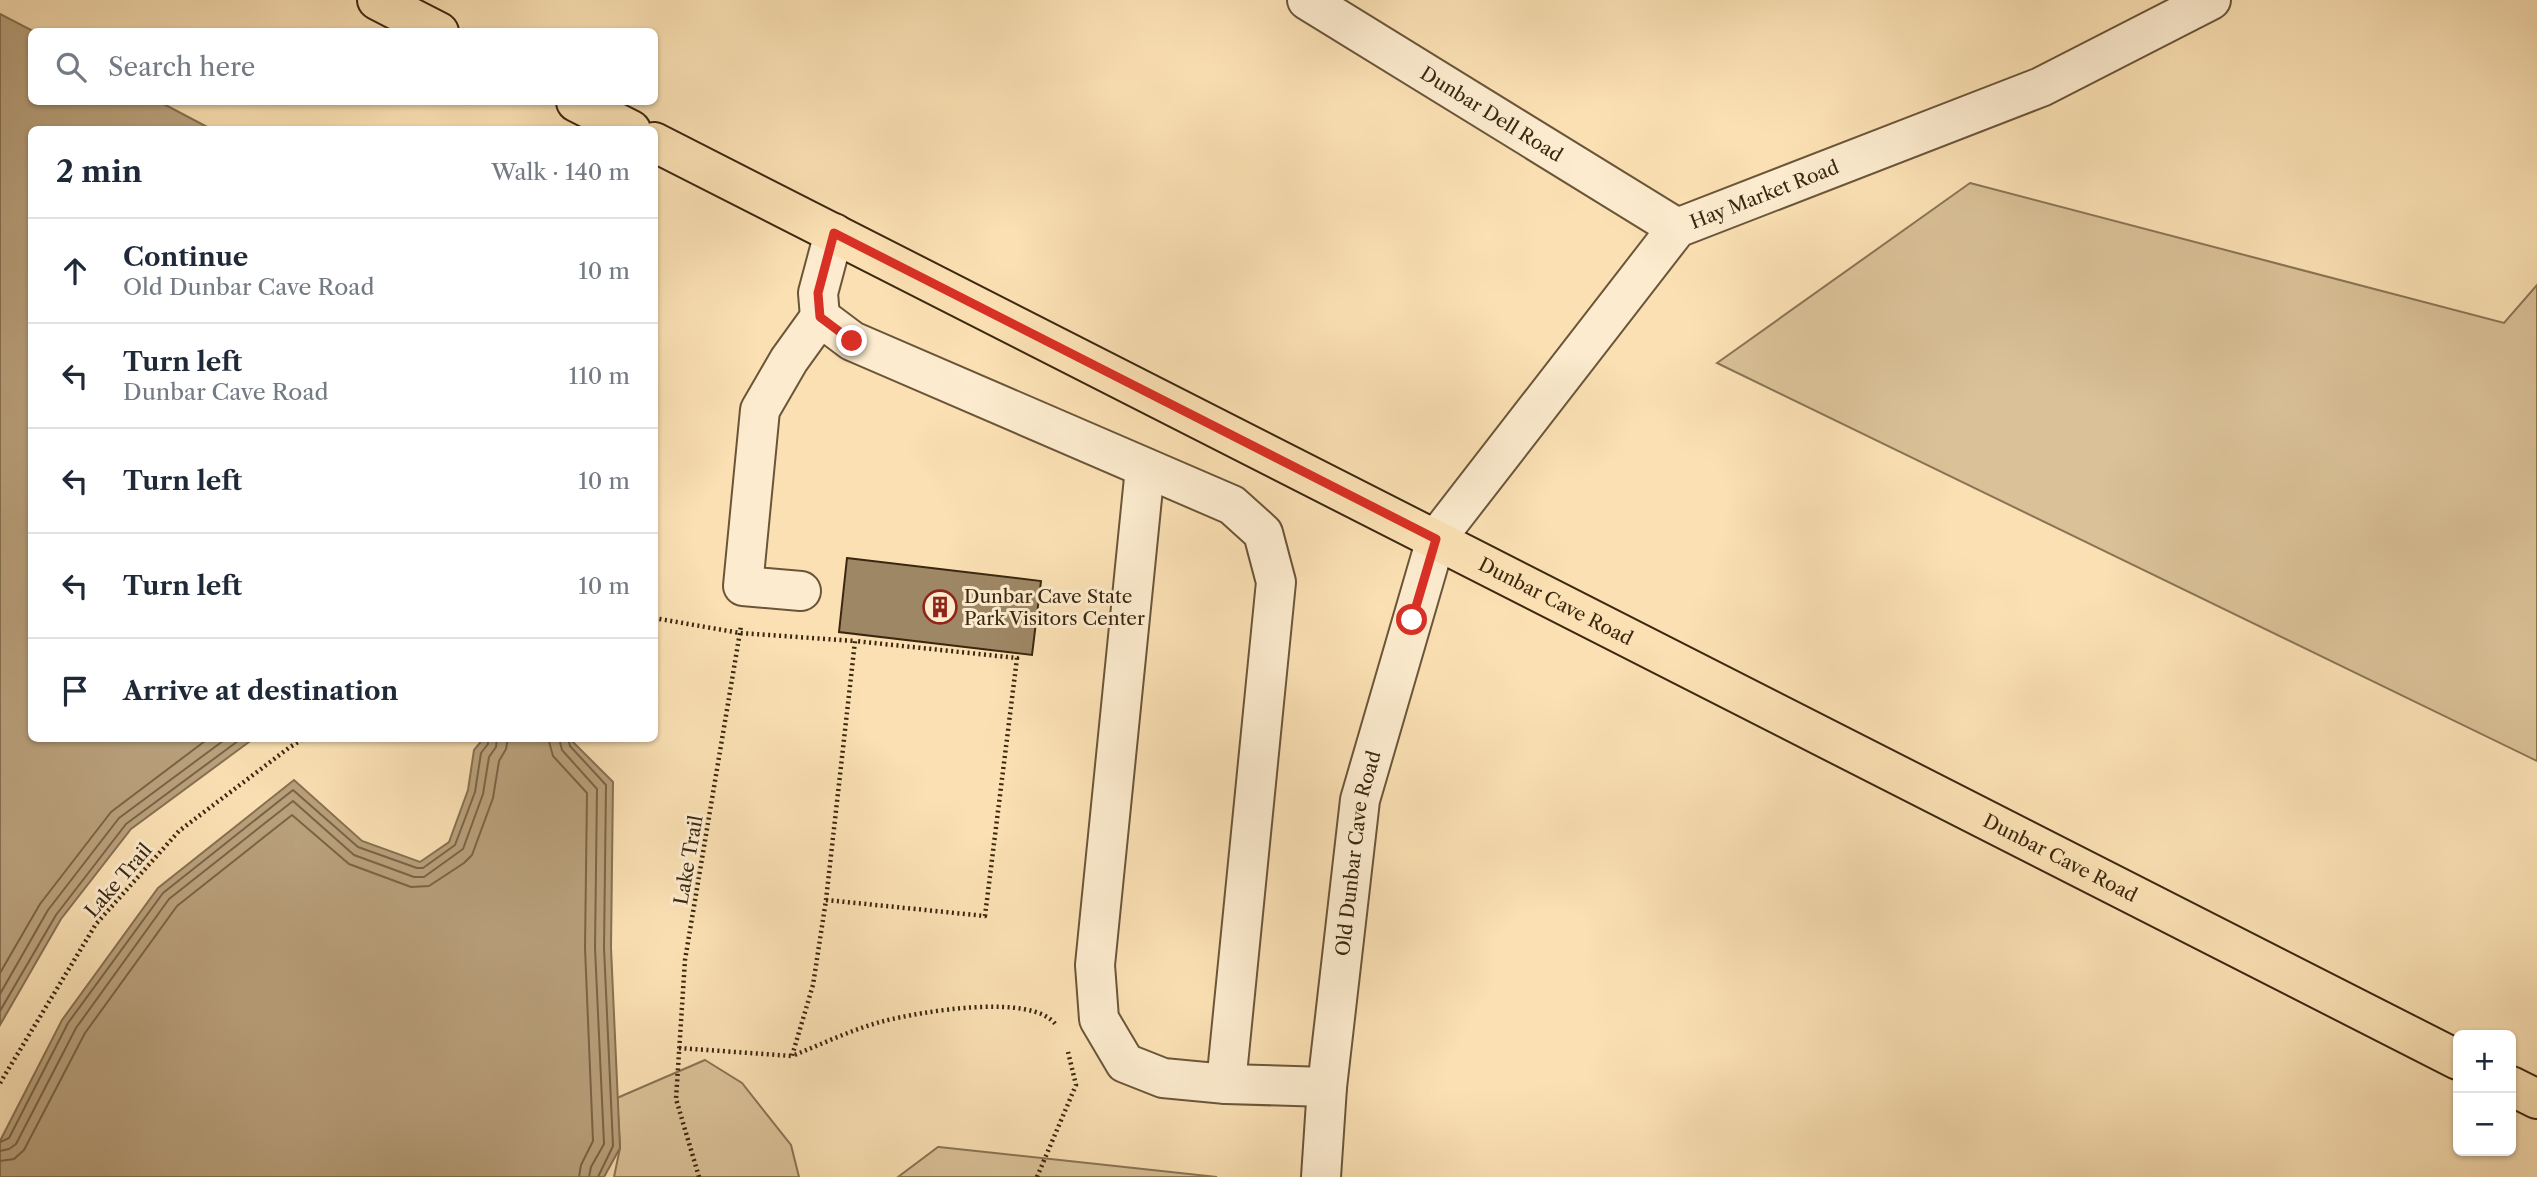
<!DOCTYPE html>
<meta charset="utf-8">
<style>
body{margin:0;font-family:"Libre Caslon Text",serif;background:#f2f2f3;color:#1f2937}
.controls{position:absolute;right:21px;bottom:21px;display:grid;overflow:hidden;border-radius:10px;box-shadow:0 2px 5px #0004}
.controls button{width:63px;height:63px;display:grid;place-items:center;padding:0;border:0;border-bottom:2px solid #e0e1e3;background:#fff;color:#1f2937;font:35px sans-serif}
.stop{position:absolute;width:21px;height:21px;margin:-16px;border:5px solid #d93025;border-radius:50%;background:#fff}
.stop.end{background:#d93025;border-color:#fff;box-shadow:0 2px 7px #0008}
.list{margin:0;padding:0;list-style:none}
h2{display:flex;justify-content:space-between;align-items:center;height:91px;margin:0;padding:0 28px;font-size:30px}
h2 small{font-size:23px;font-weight:400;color:#747a83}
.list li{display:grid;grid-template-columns:46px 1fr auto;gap:21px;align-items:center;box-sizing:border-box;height:105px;padding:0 28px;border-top:2px solid #e0e1e3}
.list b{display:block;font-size:26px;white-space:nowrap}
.list p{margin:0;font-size:23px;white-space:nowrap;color:#747a83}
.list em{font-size:23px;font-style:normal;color:#747a83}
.icon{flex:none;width:38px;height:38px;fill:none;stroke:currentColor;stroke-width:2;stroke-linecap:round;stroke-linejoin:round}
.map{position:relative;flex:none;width:2537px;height:1177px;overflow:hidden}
.search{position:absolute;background:#fff;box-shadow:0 2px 5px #0004;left:28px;top:28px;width:630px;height:77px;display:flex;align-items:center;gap:18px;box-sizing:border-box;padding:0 24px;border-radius:10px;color:#747a83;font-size:26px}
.panel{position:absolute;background:#fff;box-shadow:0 2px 5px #0004;left:28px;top:126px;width:630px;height:616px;border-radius:10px}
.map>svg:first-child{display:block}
</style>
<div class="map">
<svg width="2537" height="1177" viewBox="0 0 2537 1177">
<rect width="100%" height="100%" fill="#fae0b3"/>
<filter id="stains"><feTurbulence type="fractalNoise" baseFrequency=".00286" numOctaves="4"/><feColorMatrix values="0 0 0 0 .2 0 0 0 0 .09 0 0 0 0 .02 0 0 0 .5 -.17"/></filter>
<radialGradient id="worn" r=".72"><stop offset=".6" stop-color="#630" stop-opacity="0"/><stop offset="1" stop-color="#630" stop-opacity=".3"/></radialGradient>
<g fill="#dac197" stroke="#8a7454" stroke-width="2">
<polygon points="1970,183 2504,323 2537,285 2537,761 1717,363"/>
<polygon points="705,1060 742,1083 791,1145 799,1177 614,1177 620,1148 617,1098"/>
<polygon points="938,1147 939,1147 1217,1177 898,1177"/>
</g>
<g fill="#b9a17c" stroke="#877051" stroke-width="2">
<polygon points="0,14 33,31 32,32 32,102 160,102 211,129 32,130 32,738 253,739 131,829 61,919 0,1025"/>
<polygon points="483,739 570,739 613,782 611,948 620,1148 604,1177 0,1177 0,1141 62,1020 158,888 294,780 362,841 420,862 449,842 468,790 474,750"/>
</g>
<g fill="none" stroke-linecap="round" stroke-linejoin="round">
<g stroke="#7a6446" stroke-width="2">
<polyline points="548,738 553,756 587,793 585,948 593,1141 581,1165 579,1177"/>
<polyline points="559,738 562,750 597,789 595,948 604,1144 591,1167 589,1177"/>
<polyline points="568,738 570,746 606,785 604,948 613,1146 598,1177"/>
<polyline points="0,973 40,904 111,812 209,738"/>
<polyline points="0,994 48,910 119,818 227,738"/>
<polyline points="0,1011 56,915 126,824 242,738"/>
<polyline points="0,1142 9,1138 68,1023 163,893 293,790 358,847 417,868 423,868 455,845 475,792 481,753 488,744 488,738"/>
<polyline points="0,1151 9,1149 16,1144 76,1028 169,899 293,801 354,855 414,877 424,877 463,849 483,794 489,757 496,747 497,738"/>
<polyline points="0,1161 14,1159 24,1150 85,1033 177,906 292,815 349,864 411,887 429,886 464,863 472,855 493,798 499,761 506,749 508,738"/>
</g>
</g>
<polygon fill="#9e8765" stroke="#3b2710" stroke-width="2" points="847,558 1041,581 1032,655 839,632"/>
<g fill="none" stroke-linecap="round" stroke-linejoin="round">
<defs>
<g id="minor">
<path id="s1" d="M 1307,0 L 1677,228"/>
<polyline points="834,233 818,293 820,317 852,341 1232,505 1263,533 1276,582 1226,1084"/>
<polyline points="1145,468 1095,965 1099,1019 1125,1063 1163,1078 1226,1084 1327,1087"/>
<polyline points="801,591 743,586 760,410 789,360 820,317"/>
<path id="s2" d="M 1321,1177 L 1327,1087 L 1360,800 L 1436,539 L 1677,228 L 2041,87 L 2211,0"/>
</g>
<g id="major">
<polyline points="377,0 439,32"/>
<polyline points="576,102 631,130"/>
<path id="s3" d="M 654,142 L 2458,1060"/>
<polyline points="2511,1086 2537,1099"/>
</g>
</defs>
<use href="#minor" stroke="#6b5539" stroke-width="42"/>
<use href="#major" stroke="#3b2710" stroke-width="42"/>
<g stroke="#3b2710" stroke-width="4.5" stroke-dasharray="2 3.5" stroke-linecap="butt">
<polyline points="654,618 740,633 855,641"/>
<path d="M 826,900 L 985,916 L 1017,658 L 855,641 L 826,900 L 813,985 L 792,1056 C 822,1044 853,1029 884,1021 C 919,1012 1033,992 1056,1025"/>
<polyline points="679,1048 792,1056"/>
<polyline points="0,1083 96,924 179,831 290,747 305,738"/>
<polyline points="699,1177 676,1099 685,960 741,626"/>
<polyline points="1037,1177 1076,1085 1068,1052"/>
</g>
<use href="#minor" stroke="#fcebce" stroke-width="38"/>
<use href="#major" stroke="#fae0b3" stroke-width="38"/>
</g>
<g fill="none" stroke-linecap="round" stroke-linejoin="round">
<polyline stroke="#d93025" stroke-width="9" points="852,341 820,317 818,293 834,233 1436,539 1412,620"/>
</g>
<defs>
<symbol id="building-ring" viewBox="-11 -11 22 22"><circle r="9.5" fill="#fcebce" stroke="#8f2418" stroke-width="1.5"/><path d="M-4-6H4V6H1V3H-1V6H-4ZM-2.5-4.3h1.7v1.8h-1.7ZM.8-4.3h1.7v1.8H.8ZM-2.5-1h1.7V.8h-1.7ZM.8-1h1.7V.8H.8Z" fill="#8f2418"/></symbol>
</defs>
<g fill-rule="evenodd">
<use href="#building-ring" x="921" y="588" width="38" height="38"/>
</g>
<g text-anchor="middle" stroke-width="6" stroke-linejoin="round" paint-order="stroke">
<g font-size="19" fill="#3b2710" stroke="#fcebce">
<text dy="7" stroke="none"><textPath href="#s1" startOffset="217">Dunbar Dell Road</textPath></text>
<text dy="7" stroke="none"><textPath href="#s2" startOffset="1138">Hay Market Road</textPath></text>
<text dy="7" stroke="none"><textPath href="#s3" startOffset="1012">Dunbar Cave Road</textPath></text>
<text dy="7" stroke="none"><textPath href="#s2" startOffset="326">Old Dunbar Cave Road</textPath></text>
<text dy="7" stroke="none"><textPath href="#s3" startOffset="1578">Dunbar Cave Road</textPath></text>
<text transform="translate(688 860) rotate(-80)" y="7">Lake Trail</text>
<text transform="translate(118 880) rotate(-49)" y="7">Lake Trail</text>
</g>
<g font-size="19" fill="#3b2710" stroke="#fcebce" text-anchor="start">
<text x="964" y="603">Dunbar Cave State<tspan x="964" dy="22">Park Visitors Center</tspan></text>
</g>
</g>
<rect width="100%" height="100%" filter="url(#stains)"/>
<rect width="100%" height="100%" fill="url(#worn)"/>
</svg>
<div class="controls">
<button>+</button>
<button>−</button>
</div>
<div class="stop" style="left:1412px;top:620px"></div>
<div class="stop end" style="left:852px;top:341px"></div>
<div class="search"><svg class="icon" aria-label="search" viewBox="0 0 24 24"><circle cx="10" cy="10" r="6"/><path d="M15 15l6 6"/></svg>Search here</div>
<section class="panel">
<h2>2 min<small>Walk · 140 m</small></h2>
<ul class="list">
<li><svg class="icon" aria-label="ahead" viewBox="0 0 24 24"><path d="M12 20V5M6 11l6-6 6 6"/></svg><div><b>Continue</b><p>Old Dunbar Cave Road</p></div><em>10 m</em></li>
<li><svg class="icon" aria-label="left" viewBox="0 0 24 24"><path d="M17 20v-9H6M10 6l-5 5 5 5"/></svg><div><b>Turn left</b><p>Dunbar Cave Road</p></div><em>110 m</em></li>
<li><svg class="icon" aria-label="left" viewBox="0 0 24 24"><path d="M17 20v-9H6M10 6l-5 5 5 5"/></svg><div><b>Turn left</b></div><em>10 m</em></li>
<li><svg class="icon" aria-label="left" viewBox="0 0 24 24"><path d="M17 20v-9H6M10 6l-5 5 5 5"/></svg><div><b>Turn left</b></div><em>10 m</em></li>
<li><svg class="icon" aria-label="arrive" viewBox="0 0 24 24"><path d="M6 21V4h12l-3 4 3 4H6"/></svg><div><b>Arrive at destination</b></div></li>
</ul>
</section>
</div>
